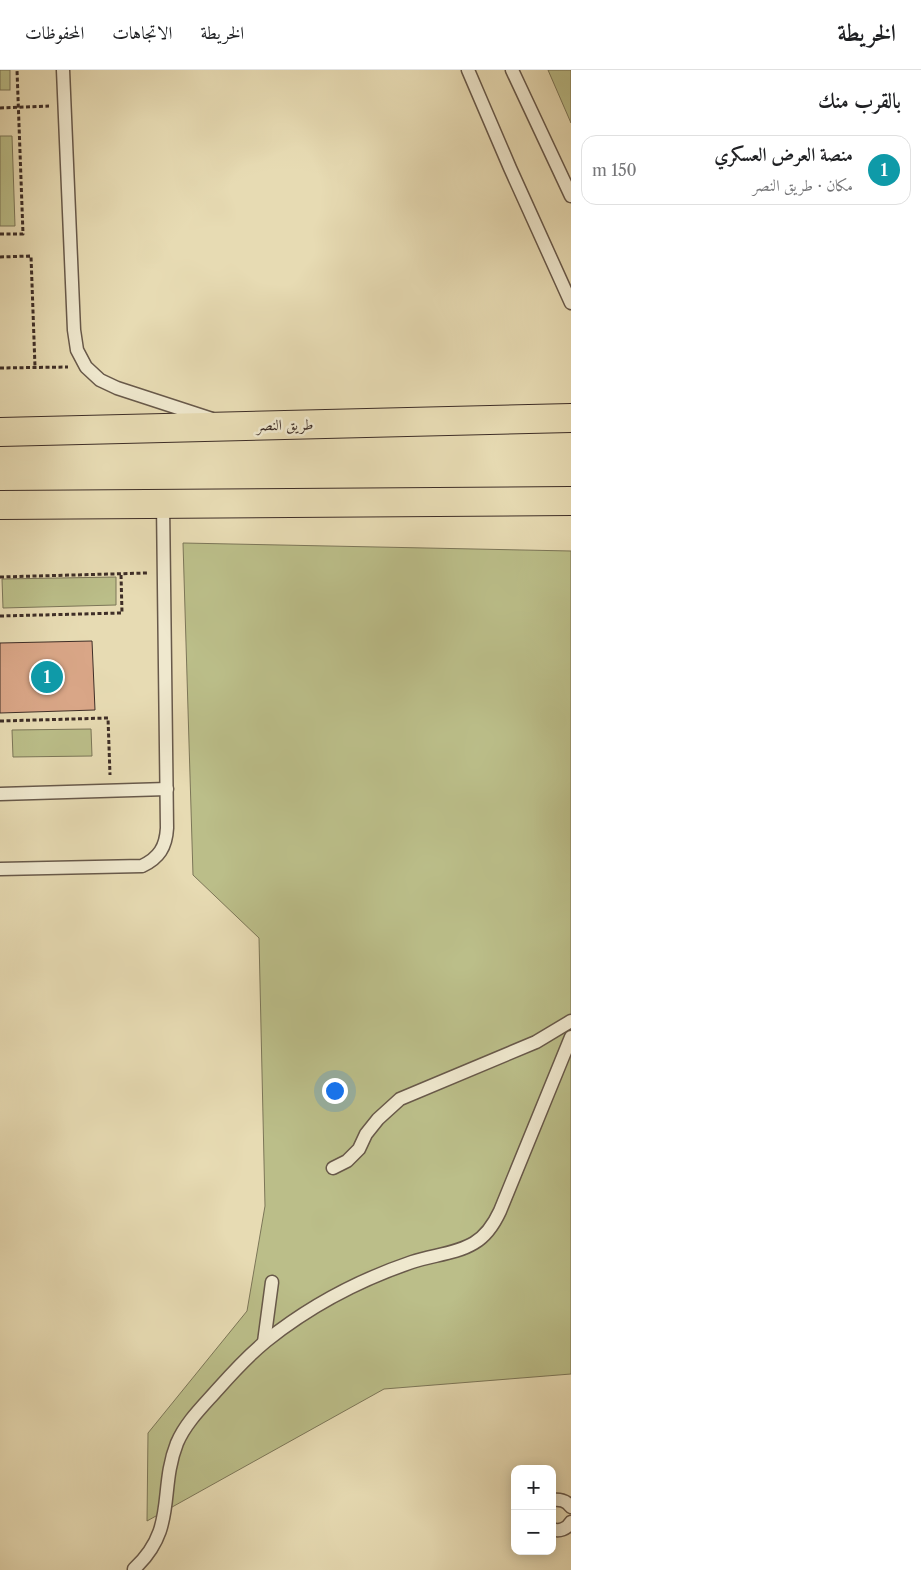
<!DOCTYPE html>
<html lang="ar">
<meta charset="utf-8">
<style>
body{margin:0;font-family:"Libre Caslon Text",Amiri,serif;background:#f2f2f2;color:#202124;direction:rtl}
.controls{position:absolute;right:15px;bottom:15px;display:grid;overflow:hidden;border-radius:10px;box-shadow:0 2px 12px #0003}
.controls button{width:45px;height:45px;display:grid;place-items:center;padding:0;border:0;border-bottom:1px solid #e0e0e0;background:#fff;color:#202124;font:25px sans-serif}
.you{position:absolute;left:334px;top:1020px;width:18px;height:18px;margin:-12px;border:4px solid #fff;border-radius:50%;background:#1a73e8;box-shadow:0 0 0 8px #1a73e833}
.badge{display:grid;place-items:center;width:32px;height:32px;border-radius:50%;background:#8f2418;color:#fff;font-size:16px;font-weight:700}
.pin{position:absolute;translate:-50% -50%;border:2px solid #fff;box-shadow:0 1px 5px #0006}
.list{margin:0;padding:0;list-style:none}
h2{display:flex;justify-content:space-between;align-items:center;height:65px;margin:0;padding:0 20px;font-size:21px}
h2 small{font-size:16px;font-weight:400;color:#757577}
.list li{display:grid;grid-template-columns:32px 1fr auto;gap:15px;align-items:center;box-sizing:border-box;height:70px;margin:0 10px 10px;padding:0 10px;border:1px solid #e0e0e0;border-radius:15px}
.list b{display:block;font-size:19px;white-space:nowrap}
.list p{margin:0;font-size:16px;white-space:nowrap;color:#757577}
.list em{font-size:16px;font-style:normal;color:#757577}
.map{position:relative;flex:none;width:571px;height:1500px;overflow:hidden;direction:ltr}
header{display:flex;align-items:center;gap:30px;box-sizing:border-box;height:70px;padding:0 25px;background:#fff;border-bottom:1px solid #e0e0e0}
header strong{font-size:24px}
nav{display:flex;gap:28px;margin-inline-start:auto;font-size:18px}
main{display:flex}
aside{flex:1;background:#fff}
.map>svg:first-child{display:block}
</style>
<header>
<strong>الخريطة</strong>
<nav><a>الخريطة</a><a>الاتجاهات</a><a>المحفوظات</a></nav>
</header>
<main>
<aside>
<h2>بالقرب منك<small></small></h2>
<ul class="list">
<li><span class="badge" style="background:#0f9aa8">1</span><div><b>منصة العرض العسكري</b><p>مكان · طريق النصر</p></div><em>150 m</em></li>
</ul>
</aside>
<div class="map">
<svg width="571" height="1500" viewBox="0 0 571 1500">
<rect width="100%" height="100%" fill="#e7dbb3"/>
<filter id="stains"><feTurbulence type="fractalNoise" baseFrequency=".004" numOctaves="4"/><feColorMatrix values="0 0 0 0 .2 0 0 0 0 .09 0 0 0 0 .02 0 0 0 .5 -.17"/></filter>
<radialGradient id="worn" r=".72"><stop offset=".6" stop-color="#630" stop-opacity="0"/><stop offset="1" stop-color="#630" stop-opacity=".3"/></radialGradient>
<g fill="#bbbe89" stroke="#7c7658">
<rect x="0" y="0" width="10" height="20"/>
<polygon points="548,0 571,0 571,53"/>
<polygon points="0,66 12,66 15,156 0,156"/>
<polygon points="183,473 571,481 571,1304 384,1319 147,1451 148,1363 247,1241 265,1136 259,868 193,805"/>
<polygon points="116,507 116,535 3,538 2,509"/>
<polygon points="91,659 92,686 13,687 12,660"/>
</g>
<polygon fill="#d9a687" stroke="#3e2e27" points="92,571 95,640 0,643 0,573"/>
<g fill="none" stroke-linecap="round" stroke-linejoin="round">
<defs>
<g id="service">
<polyline points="63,0 74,260 77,280 86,297 100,310 117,318 212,349"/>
<polyline points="468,0 510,98 571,233"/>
<polyline points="512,0 571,126"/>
<polyline points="0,724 167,719"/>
<path d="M 0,799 L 142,796 C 159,788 166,777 167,758 L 163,433"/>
<polyline points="333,1098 347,1091 359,1079 366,1064 378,1049 400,1029 536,972 571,951"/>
<polyline points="264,1272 272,1212"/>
<path d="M 552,1430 C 560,1429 566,1430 571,1437"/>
<path d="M 552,1459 C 559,1462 567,1459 571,1452"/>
<path d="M 134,1499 C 178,1458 158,1421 177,1373 C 186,1352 203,1336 218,1319 C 233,1302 249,1285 266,1271 C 311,1235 359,1210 412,1192 C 432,1185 456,1184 474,1173 C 486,1166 494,1154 500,1141 L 571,967"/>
</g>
<g id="trunk">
<polyline points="0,362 571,348"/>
<polyline points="0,435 571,431"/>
</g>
</defs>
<use href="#service" stroke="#68594a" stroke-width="15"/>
<use href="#trunk" stroke="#3e2e27" stroke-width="30"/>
<g stroke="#3e2e27" stroke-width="3" stroke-dasharray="4 2.5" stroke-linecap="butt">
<polyline points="0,38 49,36"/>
<polyline points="0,164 23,164 17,0"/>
<polyline points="0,187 31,186 35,297"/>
<polyline points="0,298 68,297"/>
<polyline points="0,507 147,503"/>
<polyline points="0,546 122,543 121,504"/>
<polyline points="0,651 108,648 110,705"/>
</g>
<use href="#service" stroke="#efe8ce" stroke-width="12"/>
<use href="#trunk" stroke="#e7dbb3" stroke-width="28"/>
</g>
<g text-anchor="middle" stroke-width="5" stroke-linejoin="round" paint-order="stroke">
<g font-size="15" fill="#3e2e27" stroke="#efe8ce">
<text transform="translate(285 355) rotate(-1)" y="5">طريق النصر</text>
</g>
</g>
<rect width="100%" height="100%" filter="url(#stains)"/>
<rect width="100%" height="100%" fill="url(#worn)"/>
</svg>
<div class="controls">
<button>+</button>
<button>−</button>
</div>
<div class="you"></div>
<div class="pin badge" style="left:47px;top:607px;background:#0f9aa8">1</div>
</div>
</main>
